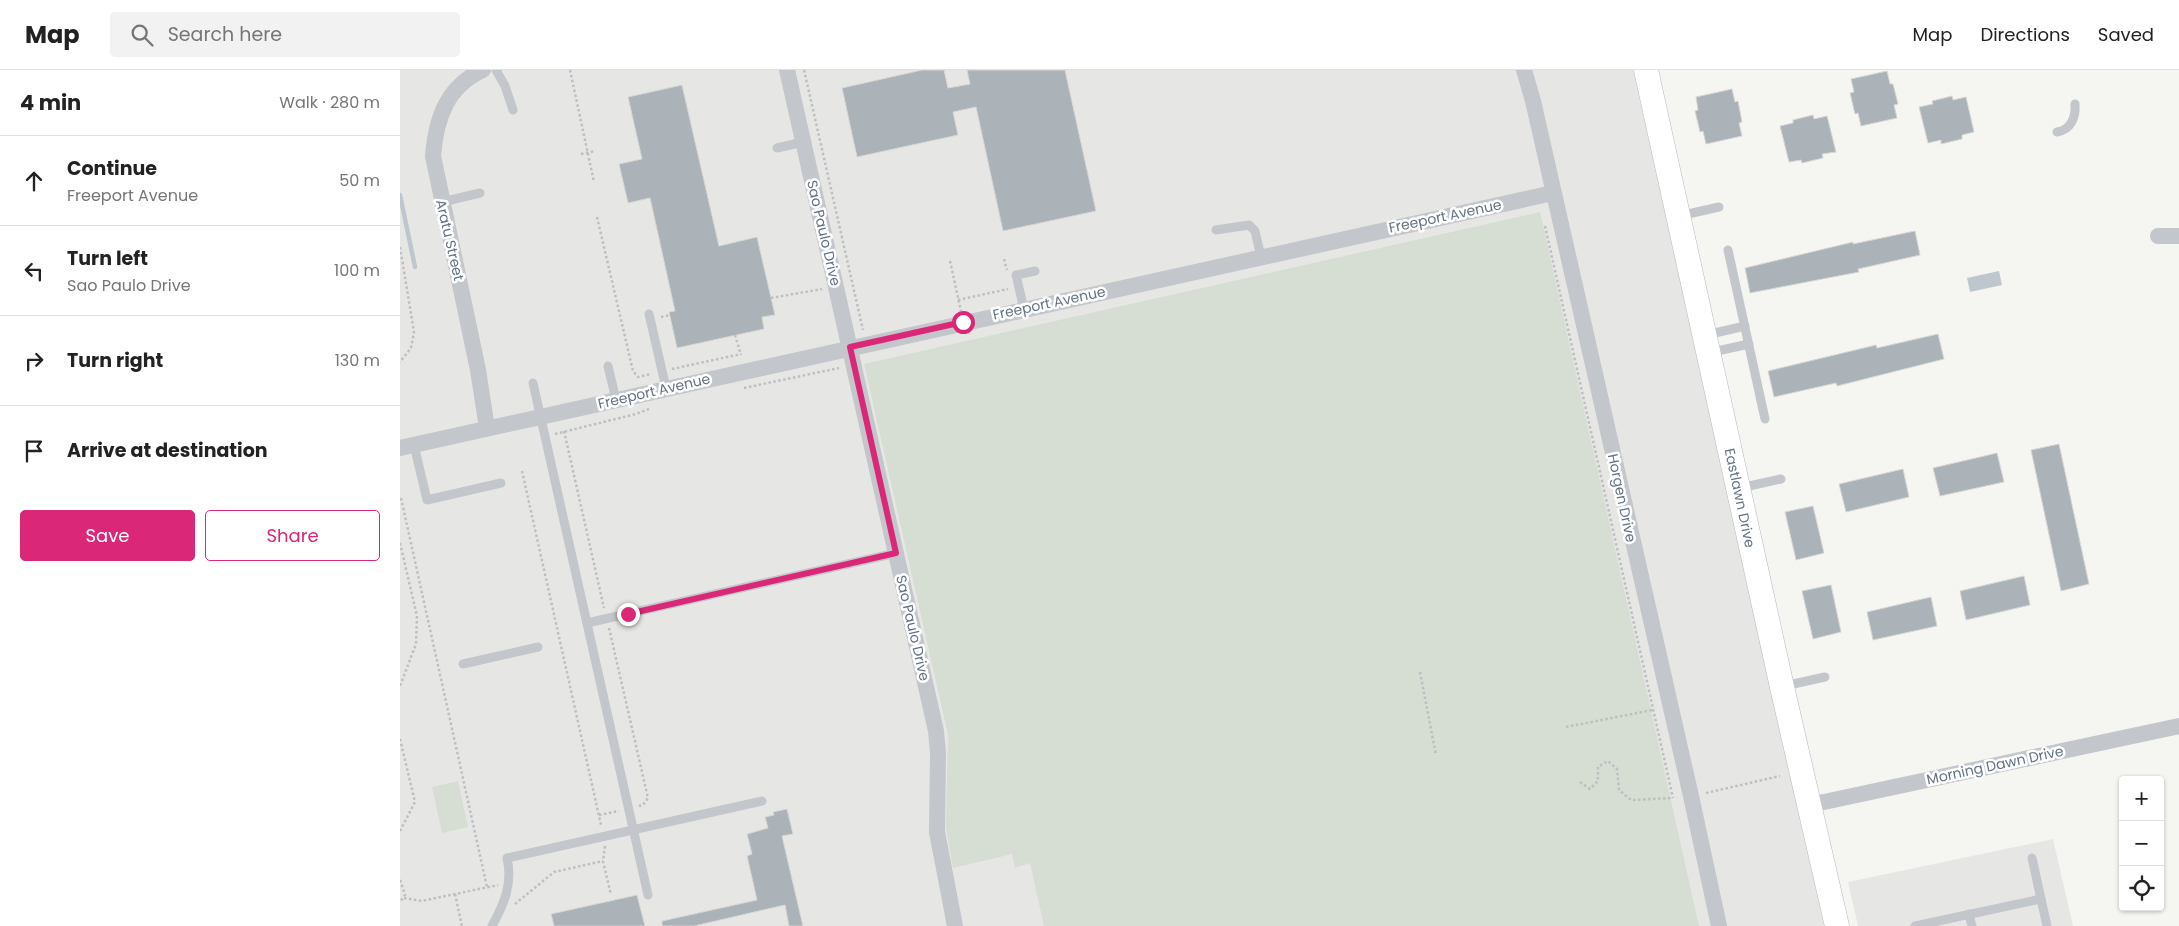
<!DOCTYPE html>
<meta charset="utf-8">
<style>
body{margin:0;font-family:Poppins,sans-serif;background:#f2f2f2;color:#222}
.controls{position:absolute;right:15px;bottom:15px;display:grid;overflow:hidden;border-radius:5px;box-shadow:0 1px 4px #0004}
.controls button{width:45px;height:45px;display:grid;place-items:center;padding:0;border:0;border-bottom:1px solid #e0e0e0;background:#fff;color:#222;font:25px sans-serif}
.stop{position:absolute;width:15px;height:15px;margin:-11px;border:4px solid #db2777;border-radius:50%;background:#fff}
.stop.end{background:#db2777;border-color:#fff;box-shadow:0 1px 5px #0008}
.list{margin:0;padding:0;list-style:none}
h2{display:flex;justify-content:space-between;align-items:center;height:65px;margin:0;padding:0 20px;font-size:21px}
h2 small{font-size:16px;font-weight:400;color:#767676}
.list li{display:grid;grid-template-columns:32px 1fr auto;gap:15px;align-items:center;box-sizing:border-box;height:90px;padding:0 20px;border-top:1px solid #e0e0e0}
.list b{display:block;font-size:19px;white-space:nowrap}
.list p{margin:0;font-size:16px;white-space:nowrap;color:#767676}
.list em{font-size:16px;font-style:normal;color:#767676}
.actions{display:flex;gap:10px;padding:15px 20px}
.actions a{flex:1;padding:11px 0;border:1px solid #db2777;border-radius:5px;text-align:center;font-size:18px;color:#db2777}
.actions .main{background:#db2777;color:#fff}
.icon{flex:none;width:28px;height:28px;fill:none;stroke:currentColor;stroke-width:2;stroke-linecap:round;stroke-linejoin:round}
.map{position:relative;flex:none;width:1779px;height:856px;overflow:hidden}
header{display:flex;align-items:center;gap:30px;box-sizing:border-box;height:70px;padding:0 25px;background:#fff;border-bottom:1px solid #e0e0e0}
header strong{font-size:24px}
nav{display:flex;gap:28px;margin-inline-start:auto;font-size:18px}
.search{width:350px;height:45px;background:#f2f2f2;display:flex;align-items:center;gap:12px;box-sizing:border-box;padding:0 18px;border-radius:5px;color:#767676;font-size:19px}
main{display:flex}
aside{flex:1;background:#fff}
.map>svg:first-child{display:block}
</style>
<header>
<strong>Map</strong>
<div class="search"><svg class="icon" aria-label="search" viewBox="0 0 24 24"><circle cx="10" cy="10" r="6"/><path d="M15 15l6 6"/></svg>Search here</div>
<nav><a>Map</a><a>Directions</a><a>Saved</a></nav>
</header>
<main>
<aside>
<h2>4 min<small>Walk · 280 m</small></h2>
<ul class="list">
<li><svg class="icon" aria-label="ahead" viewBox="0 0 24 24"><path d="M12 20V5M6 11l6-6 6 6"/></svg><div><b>Continue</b><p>Freeport Avenue</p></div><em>50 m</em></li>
<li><svg class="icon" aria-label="left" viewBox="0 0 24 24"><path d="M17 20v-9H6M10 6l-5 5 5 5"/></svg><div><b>Turn left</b><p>Sao Paulo Drive</p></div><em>100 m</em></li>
<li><svg class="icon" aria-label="right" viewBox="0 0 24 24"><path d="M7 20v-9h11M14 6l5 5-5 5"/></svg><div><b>Turn right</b></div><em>130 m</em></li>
<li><svg class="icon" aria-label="arrive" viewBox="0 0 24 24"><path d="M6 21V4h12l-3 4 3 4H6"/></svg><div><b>Arrive at destination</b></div></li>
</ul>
<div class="actions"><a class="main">Save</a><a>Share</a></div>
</aside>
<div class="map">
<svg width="1779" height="856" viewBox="0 0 1779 856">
<rect width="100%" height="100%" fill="#f5f6f2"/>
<g fill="#e6e7e5">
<polygon points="0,0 1233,0 1424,856 0,856"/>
<polygon points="1653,769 1673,856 1458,856 1448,812"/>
</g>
<g fill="#d6ddd3">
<polygon points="1140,142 1299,856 644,856 630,793 615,798 612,784 553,798 546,758 548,665 464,294"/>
<polygon points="58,711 68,757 42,763 32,717"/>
</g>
<polygon fill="#bec7cd" points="1599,201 1602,215 1570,222 1567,208"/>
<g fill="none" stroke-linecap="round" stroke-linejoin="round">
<polyline stroke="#bec7cd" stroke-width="4.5" points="0,125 15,197"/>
</g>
<g fill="#abb2b8" stroke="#d7d7d5">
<polygon points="522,0 544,0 548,18 570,14 567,0 665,0 696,141 603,161 576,37 553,42 558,65 457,87 442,18"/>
<polygon points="1487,1 1490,14 1493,14 1498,34 1494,35 1497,48 1461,56 1458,43 1455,44 1450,23 1454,22 1451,9"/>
<polygon points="282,15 319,176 357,167 375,245 362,247 364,259 277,278 269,242 275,241 250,128 228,133 219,94 242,89 228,27"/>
<polygon points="1332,19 1335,32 1338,31 1342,52 1339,53 1342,66 1306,74 1303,61 1300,62 1295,41 1298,40 1296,27"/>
<polygon points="1552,26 1553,30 1566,27 1574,62 1562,65 1562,69 1541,74 1541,70 1528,73 1519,37 1533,34 1532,31"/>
<polygon points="1413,45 1414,49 1427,46 1436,82 1422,84 1423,88 1402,93 1401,90 1389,92 1380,56 1393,53 1393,50"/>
<polygon points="1515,161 1520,185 1458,199 1459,202 1350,223 1345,198 1453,172 1453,174"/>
<polygon points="1538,264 1544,289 1437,316 1436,313 1374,327 1368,301 1476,275 1477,278"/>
<polygon points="1659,374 1689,514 1661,521 1631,380"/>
<polygon points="1597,383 1604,412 1540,426 1533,398"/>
<polygon points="1503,399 1509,427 1446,442 1439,414"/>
<polygon points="1413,436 1424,483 1396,490 1385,442"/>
<polygon points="1624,506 1630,535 1566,550 1560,521"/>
<polygon points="1431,515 1441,562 1413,569 1402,521"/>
<polygon points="1531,527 1537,556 1473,570 1467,542"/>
<polygon points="387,739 393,764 382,766 403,856 389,856 385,835 294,856 262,856 262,851 357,830 347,786 352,784 347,764 368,758 365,747 374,745 373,742"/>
<polygon points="237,825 245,856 154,856 151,844"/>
</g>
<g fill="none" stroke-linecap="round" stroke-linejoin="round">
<defs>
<polyline id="secondary" points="1246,0 1382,617 1437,856"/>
</defs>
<use href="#secondary" stroke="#b5babe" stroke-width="25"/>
<g stroke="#bdbfc1" stroke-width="2.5" stroke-dasharray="2.5 2.5" stroke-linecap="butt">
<polyline points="170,0 194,112"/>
<polyline points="404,0 463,260"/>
<polyline points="181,84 195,81"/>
<polyline points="197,147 233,301 238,307 251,304"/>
<polyline points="1145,156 1273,728"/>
<polyline points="0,177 14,262 11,278 0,292"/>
<polyline points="604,189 607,200"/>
<polyline points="550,191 561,241"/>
<polyline points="371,228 422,219"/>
<polyline points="558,230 608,219"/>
<polyline points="261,247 270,245"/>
<polyline points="335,265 341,285"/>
<polyline points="272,299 341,284"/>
<polyline points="344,318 439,298"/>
<polyline points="164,361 204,538"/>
<polyline points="155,364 236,344 249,339"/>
<polyline points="122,401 201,755"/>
<polyline points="1,428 87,817"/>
<polyline points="0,473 17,546 16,574 0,616"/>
<polyline points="209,558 248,728 243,735 239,736"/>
<polyline points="1020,602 1036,685"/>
<polyline points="1166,657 1252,640"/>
<polyline points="0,669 15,732 0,761"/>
<polyline points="1180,712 1190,719 1198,711 1198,697 1208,691 1217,699 1219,720 1231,730 1273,728"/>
<polyline points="1306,723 1380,706"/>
<polyline points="199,745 219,741"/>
<polyline points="205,776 203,791 211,825"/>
<polyline points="0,810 5,825 0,832"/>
<polyline points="55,824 62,856"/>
<polyline points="4,828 22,831 98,815"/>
<polyline points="115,834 154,802 203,791"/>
</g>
<g stroke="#c3c6ca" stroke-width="9">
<polyline points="96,0 105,16 113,40"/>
<path d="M 1657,62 C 1671,60 1676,47 1675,34"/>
<polyline points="377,78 403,72"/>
<polyline points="42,132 80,123"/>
<polyline points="1279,146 1319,137"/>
<polyline points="816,160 849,155 855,161 861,187"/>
<polyline points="1328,180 1365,349"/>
<polyline points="624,239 616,205 635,201"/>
<polyline points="249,244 266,318"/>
<polyline points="1306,265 1345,256"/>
<polyline points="1308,283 1349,274"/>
<polyline points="208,296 216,330"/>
<polyline points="133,313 248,825"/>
<polyline points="14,375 27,430 101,413"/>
<polyline points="1340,418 1381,409"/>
<polyline points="187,553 496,483"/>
<polyline points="63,594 138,577"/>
<polyline points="1384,616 1425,607"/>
<polyline points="1641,829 1647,856"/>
<polyline points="1569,844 1572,856"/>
<path d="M 92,856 C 104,834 113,814 107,788 L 362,731"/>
<polyline points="1515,856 1641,829 1632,788"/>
</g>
<g stroke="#c3c6ca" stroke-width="16">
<path d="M 83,0 C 47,16 36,48 33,86 L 78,300 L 87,358"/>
<polyline points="387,0 536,661 538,683 537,762 555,856"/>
<polyline points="1124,0 1133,31 1291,726 1319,856"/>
<polyline points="1758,166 1779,166"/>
<polyline points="0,378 1153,123"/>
<polyline points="1410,735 1779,656"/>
</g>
<use href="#secondary" stroke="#fff" stroke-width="24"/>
</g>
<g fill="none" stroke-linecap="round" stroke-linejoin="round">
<polyline stroke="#db2777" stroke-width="6" points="228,544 496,483 450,277 563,252"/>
</g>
<g text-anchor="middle" stroke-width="5" stroke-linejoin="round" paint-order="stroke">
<g font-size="14" fill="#647383" stroke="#fff">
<text transform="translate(1045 146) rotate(-12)" y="5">Freeport Avenue</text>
<text transform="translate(424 163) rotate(77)" y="5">Sao Paulo Drive</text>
<text transform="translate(50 170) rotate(77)" y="5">Aratu Street</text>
<text transform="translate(649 233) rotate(-12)" y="5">Freeport Avenue</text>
<text transform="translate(254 321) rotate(-13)" y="5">Freeport Avenue</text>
<text transform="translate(1222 428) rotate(78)" y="5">Horgen Drive</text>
<text transform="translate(1340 428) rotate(78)" y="5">Eastlawn Drive</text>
<text transform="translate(513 558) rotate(77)" y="5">Sao Paulo Drive</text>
<text transform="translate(1595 695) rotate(-12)" y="5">Morning Dawn Drive</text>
</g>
</g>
</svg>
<div class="controls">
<button>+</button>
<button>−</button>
<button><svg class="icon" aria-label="locate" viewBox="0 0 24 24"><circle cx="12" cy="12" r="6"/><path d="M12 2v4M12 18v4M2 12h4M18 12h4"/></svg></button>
</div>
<div class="stop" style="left:563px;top:252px"></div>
<div class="stop end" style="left:228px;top:544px"></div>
</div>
</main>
